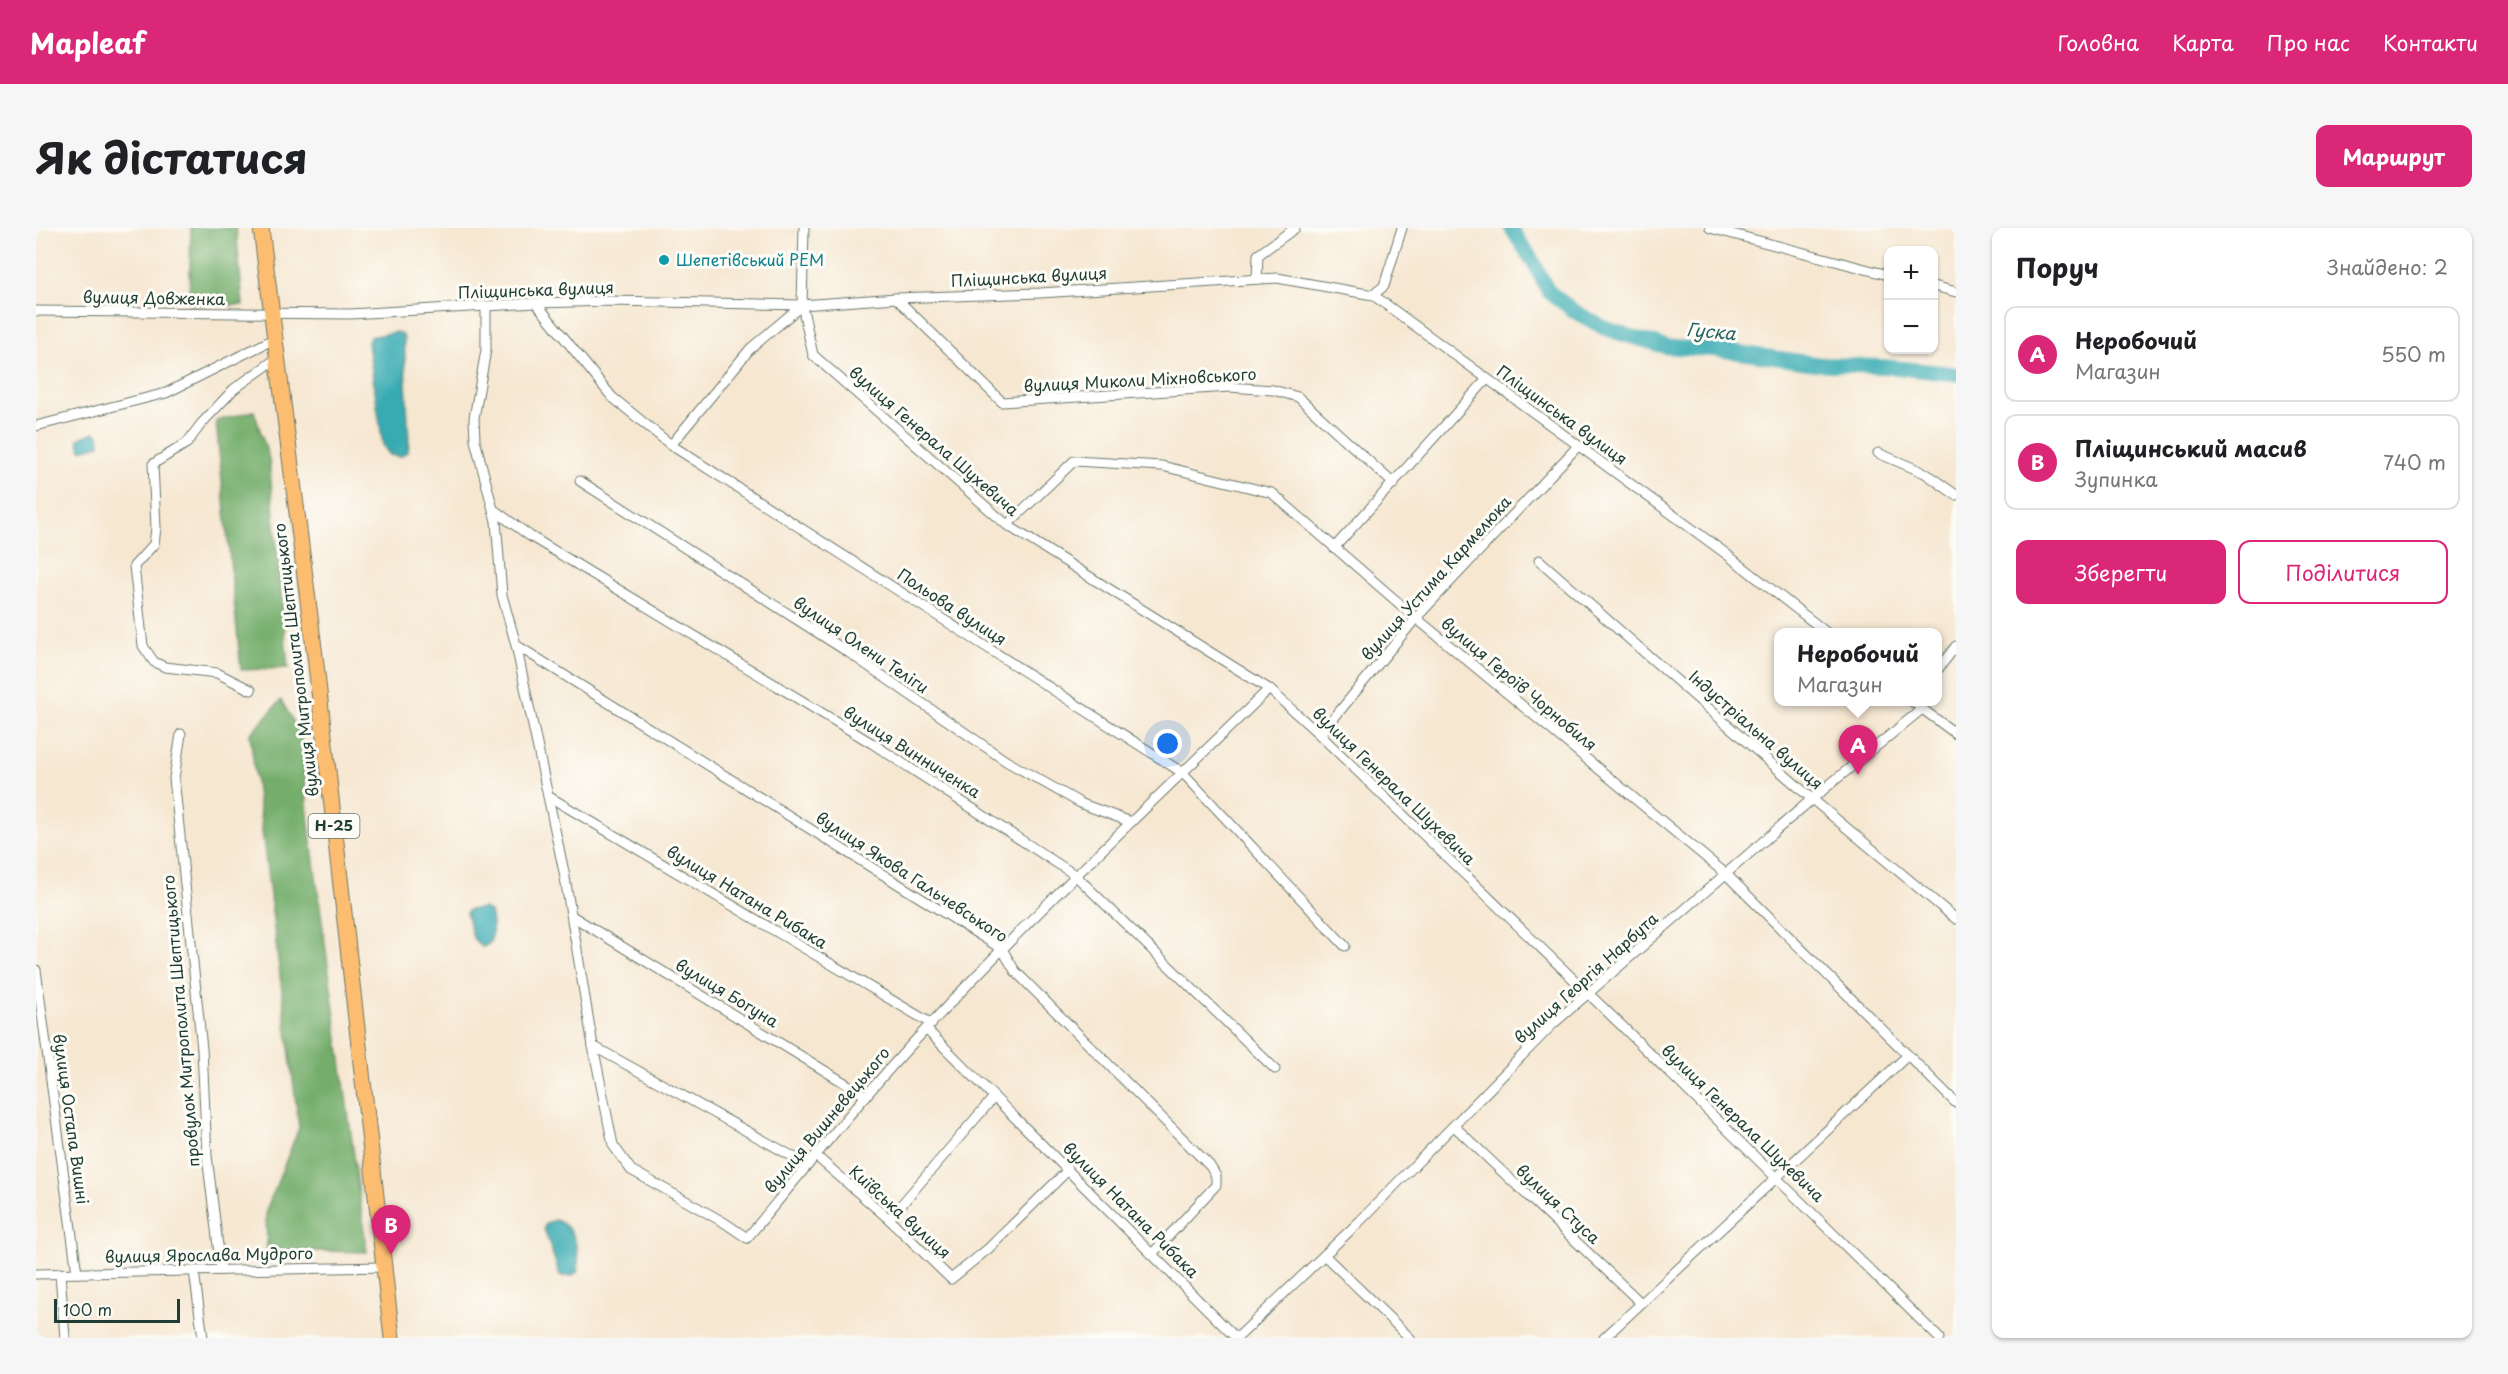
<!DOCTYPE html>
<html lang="uk">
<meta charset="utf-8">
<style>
body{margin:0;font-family:"Playpen Sans",sans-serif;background:#f6f6f6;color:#202124}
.controls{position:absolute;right:18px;top:18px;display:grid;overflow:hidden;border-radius:12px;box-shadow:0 2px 4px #0004}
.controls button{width:54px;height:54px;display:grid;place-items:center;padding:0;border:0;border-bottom:2px solid #e0e0e0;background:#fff;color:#202124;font:30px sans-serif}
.scale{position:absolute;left:18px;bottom:15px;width:126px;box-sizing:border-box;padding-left:6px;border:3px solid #1f3d34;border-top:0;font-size:16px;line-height:21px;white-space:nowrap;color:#1f3d34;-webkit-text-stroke:4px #fdfcf7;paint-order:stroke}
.you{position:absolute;left:1132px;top:516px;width:21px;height:21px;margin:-15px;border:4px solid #fff;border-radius:50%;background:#1a73e8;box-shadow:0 0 0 9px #1a73e833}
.badge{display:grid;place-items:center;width:39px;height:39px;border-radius:50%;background:#db2777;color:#fff;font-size:20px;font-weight:700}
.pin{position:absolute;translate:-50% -50px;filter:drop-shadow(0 2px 3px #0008)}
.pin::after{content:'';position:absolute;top:32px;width:21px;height:18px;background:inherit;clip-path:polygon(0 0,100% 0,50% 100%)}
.popup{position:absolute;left:1738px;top:400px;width:168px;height:78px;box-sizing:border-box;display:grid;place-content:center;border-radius:12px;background:#fff;filter:drop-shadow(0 2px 4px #0005);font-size:20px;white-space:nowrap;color:#757577}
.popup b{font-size:22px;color:#202124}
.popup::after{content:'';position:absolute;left:50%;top:100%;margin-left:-12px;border:12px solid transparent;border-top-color:#fff}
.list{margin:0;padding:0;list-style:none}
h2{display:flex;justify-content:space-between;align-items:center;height:78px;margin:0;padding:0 24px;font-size:26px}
h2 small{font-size:20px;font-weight:400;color:#757577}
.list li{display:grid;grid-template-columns:39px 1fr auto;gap:18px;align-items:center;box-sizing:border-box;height:96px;margin:0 12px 12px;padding:0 12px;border:2px solid #e0e0e0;border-radius:12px}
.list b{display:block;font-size:22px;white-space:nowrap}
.list p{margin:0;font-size:20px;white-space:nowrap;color:#757577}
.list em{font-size:20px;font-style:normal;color:#757577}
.actions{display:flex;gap:12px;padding:18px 24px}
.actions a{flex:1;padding:14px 0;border:2px solid #db2777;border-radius:12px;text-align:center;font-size:21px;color:#db2777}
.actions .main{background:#db2777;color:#fff}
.map{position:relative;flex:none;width:1920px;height:1110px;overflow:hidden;border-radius:12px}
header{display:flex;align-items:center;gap:36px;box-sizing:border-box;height:84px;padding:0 30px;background:#db2777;color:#fff}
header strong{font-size:28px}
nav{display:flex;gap:33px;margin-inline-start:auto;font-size:21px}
.intro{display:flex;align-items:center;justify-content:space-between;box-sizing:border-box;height:144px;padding:0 36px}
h1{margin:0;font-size:42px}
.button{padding:15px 27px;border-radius:12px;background:#db2777;color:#fff;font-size:21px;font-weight:700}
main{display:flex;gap:36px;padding:0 36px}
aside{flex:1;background:#fff;border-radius:12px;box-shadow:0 2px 4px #0004}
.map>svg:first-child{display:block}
</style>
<header>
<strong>Mapleaf</strong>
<nav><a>Головна</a><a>Карта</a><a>Про нас</a><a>Контакти</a></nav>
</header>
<div class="intro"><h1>Як дістатися</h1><a class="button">Маршрут</a></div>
<main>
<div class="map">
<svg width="1920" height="1110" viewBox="0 0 1920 1110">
<rect width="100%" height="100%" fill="#fdfcf7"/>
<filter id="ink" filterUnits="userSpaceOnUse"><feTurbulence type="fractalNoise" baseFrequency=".0167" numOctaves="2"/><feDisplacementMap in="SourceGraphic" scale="12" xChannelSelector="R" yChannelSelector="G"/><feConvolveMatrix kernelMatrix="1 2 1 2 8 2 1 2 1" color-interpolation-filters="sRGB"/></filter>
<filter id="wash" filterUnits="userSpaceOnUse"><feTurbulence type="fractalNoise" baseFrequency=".008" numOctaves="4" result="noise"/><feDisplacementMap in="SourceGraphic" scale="24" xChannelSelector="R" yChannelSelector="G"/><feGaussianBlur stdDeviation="1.35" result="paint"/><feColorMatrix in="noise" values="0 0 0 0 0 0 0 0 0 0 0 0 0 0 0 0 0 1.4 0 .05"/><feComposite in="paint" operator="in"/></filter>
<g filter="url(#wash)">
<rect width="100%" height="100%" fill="#f6e7d1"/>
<g fill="#75ae6c" stroke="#4a7650" stroke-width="1.5">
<polygon points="155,0 200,0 207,77 153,77"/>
<polygon points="218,183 233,231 252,440 205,442 180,193"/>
<polygon points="245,472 265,507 273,597 331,1024 231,1022 230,983 263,900 214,506"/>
</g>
<g fill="#39abb2" stroke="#2c7473" stroke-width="1.5">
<polygon points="360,104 366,106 368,110 373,215 372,223 364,229 354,227 347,218 332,115 334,109"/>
<polygon points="58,204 63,207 64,217 45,222 42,211"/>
<path d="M 448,680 L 454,684 C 457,696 460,718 445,719 L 437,710 L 430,685 L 432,682 Z"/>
<path d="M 519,992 C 540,998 543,1024 542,1043 L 536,1048 L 524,1048 L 508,1000 L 510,995 Z"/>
</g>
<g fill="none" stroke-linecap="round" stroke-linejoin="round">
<polyline stroke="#39abb2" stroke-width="15" points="1475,0 1498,35 1512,63 1538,83 1568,100 1596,109 1631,119 1685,122 1782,136 1854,139 1920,146"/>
</g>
</g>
<g filter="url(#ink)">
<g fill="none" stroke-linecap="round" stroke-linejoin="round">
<defs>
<g id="minor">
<polyline points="768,0 766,77 777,127 971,297 1233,461 1284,507 1585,797 1903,1110"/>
<polyline points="1674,0 1852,47"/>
<polyline points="1221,51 1222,27 1259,0"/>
<polyline points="1898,58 1920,64"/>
<polyline points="1337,67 1348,58 1366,0"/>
<polyline points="860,70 966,174 1193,159 1237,162 1262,169 1358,256"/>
<polyline points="500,75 576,169 635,217 1147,545 1309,718"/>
<path d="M 450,78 L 450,122 L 438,190 L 439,212 L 460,293 L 466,367 L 480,417 L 528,644 L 557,818 L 577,917 L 595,942 L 689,995 L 711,1010 C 769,941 826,869 888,803 C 998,684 1117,574 1233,461"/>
<polyline points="0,83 314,86 500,75 574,73 766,77 860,70 1004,65 1241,50 1337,67 1689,325 1790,404"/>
<polyline points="0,198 130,165 238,111"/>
<polyline points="635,217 714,121 766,77"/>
<polyline points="1842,225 1889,245 1920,267"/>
<polyline points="544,253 812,424 970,533 1046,576 1095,594"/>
<polyline points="458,282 494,308 837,516 1039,647 1239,841"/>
<polyline points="971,297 1038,233 1126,238 1236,265 1380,390 1690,646 1920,875"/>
<polyline points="1298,320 1451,151"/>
<polyline points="1503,332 1776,571 1920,691"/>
<polyline points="480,417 966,721 979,743 1174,938 1180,948 1180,957 1116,1026"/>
<polyline points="1902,441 1920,418"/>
<polyline points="215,462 181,445 129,439 118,434 107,418 98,338 118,316 120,300 117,236 151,215 165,196 198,161 240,131"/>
<polyline points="1877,474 1920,506"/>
<polyline points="145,506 138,550 166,821 171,928 185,1042"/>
<polyline points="1284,507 1380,390 1542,218"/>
<polyline points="512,568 896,796"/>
<polyline points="536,688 830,868"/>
<polyline points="0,742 41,1045"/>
<polyline points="890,801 1200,1110"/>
<polyline points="557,818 772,937"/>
<polyline points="1418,898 1605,1075"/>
<polyline points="780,928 853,991 915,1051 953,1020 1032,942"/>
<polyline points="853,991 958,869"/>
<polyline points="1288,1027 1374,1110"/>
<polyline points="158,1043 167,1110"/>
<polyline points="24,1045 29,1110"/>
<polyline points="0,1046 347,1039"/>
<polyline points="1201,1110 1324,993 1518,795 1776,571 1886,481"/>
<polyline points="1568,1110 1872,827"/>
</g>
<polyline id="primary" points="225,0 279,428 356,1110"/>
</defs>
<use href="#minor" stroke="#6a786b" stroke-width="11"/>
<use href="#primary" stroke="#6a786b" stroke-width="17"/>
<use href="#minor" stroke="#fff" stroke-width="9"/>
<use href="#primary" stroke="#fcbd6f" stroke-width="15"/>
</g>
</g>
<circle fill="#0f9aa8" stroke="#fdfcf7" stroke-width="2" cx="628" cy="32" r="6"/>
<g text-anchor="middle" stroke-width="6" stroke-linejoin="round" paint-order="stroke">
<rect fill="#fdfcf7" stroke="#62766e" stroke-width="1.5" x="272.5" y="586" width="51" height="24" rx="4.5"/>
<g font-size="15" font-weight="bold" fill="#1f3d34">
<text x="298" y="603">Н-25</text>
</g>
<g font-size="16" fill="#0d838f" stroke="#fdfcf7" text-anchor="start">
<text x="640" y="38">Шепетівський РЕМ</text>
</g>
<g font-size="16" fill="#1f3d34" stroke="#fdfcf7">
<text transform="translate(993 49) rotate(-3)" y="6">Пліщинська вулиця</text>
<text transform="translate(500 62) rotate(-2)" y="6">Пліщинська вулиця</text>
<text transform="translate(118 70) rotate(1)" y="6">вулиця Довженка</text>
<text transform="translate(1104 152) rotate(-3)" y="6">вулиця Миколи Міхновського</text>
<text transform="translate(1526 187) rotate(36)" y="6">Пліщинська вулиця</text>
<text transform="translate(898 213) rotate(41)" y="6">вулиця Генерала Шухевича</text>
<text transform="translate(1400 350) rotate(-48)" y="6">вулиця Устима Кармелюка</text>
<text transform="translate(916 379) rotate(33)" y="6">Польова вулиця</text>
<text transform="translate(825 417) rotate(34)" y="6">вулиця Олени Теліги</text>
<text transform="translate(260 432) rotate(-97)" y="6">вулиця Митрополита Шептицького</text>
<text transform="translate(1483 456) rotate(40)" y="6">вулиця Героїв Чорнобиля</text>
<text transform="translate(1720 502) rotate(41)" y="6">Індустріальна вулиця</text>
<text transform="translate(876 524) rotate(32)" y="6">вулиця Винниченка</text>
<text transform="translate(1358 558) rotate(44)" y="6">вулиця Генерала Шухевича</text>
<text transform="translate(876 649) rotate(33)" y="6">вулиця Якова Гальчевського</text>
<text transform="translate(711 669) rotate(31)" y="6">вулиця Натана Рибака</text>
<text transform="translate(1550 750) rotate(-42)" y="6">вулиця Георгія Нарбута</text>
<text transform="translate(691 765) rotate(31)" y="6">вулиця Богуна</text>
<text transform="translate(145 793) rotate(-95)" y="6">провулок Митрополита Шептицького</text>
<text transform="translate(35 891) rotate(82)" y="6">вулиця Остапа Вишні</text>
<text transform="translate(791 892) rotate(-50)" y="6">вулиця Вишневецького</text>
<text transform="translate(1707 895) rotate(44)" y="6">вулиця Генерала Шухевича</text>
<text transform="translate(1522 976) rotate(43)" y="6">вулиця Стуса</text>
<text transform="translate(1095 982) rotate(45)" y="6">вулиця Натана Рибака</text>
<text transform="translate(864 984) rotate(42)" y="6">Київська вулиця</text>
<text transform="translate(173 1027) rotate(-1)" y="6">вулиця Ярослава Мудрого</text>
</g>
<g font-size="18" font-style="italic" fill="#286460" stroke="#fdfcf7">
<text transform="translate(1675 104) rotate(5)" y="6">Гуска</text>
</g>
</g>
</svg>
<div class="controls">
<button>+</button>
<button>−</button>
</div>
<div class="scale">100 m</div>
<div class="you"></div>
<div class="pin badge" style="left:1822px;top:547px">A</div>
<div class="popup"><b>Неробочий</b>Магазин</div>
<div class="pin badge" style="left:355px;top:1027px">B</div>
</div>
<aside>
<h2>Поруч<small>Знайдено: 2</small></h2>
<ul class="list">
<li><span class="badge">A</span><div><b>Неробочий</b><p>Магазин</p></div><em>550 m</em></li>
<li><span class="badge">B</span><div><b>Пліщинський масив</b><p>Зупинка</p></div><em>740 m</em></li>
</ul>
<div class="actions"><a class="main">Зберегти</a><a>Поділитися</a></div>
</aside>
</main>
